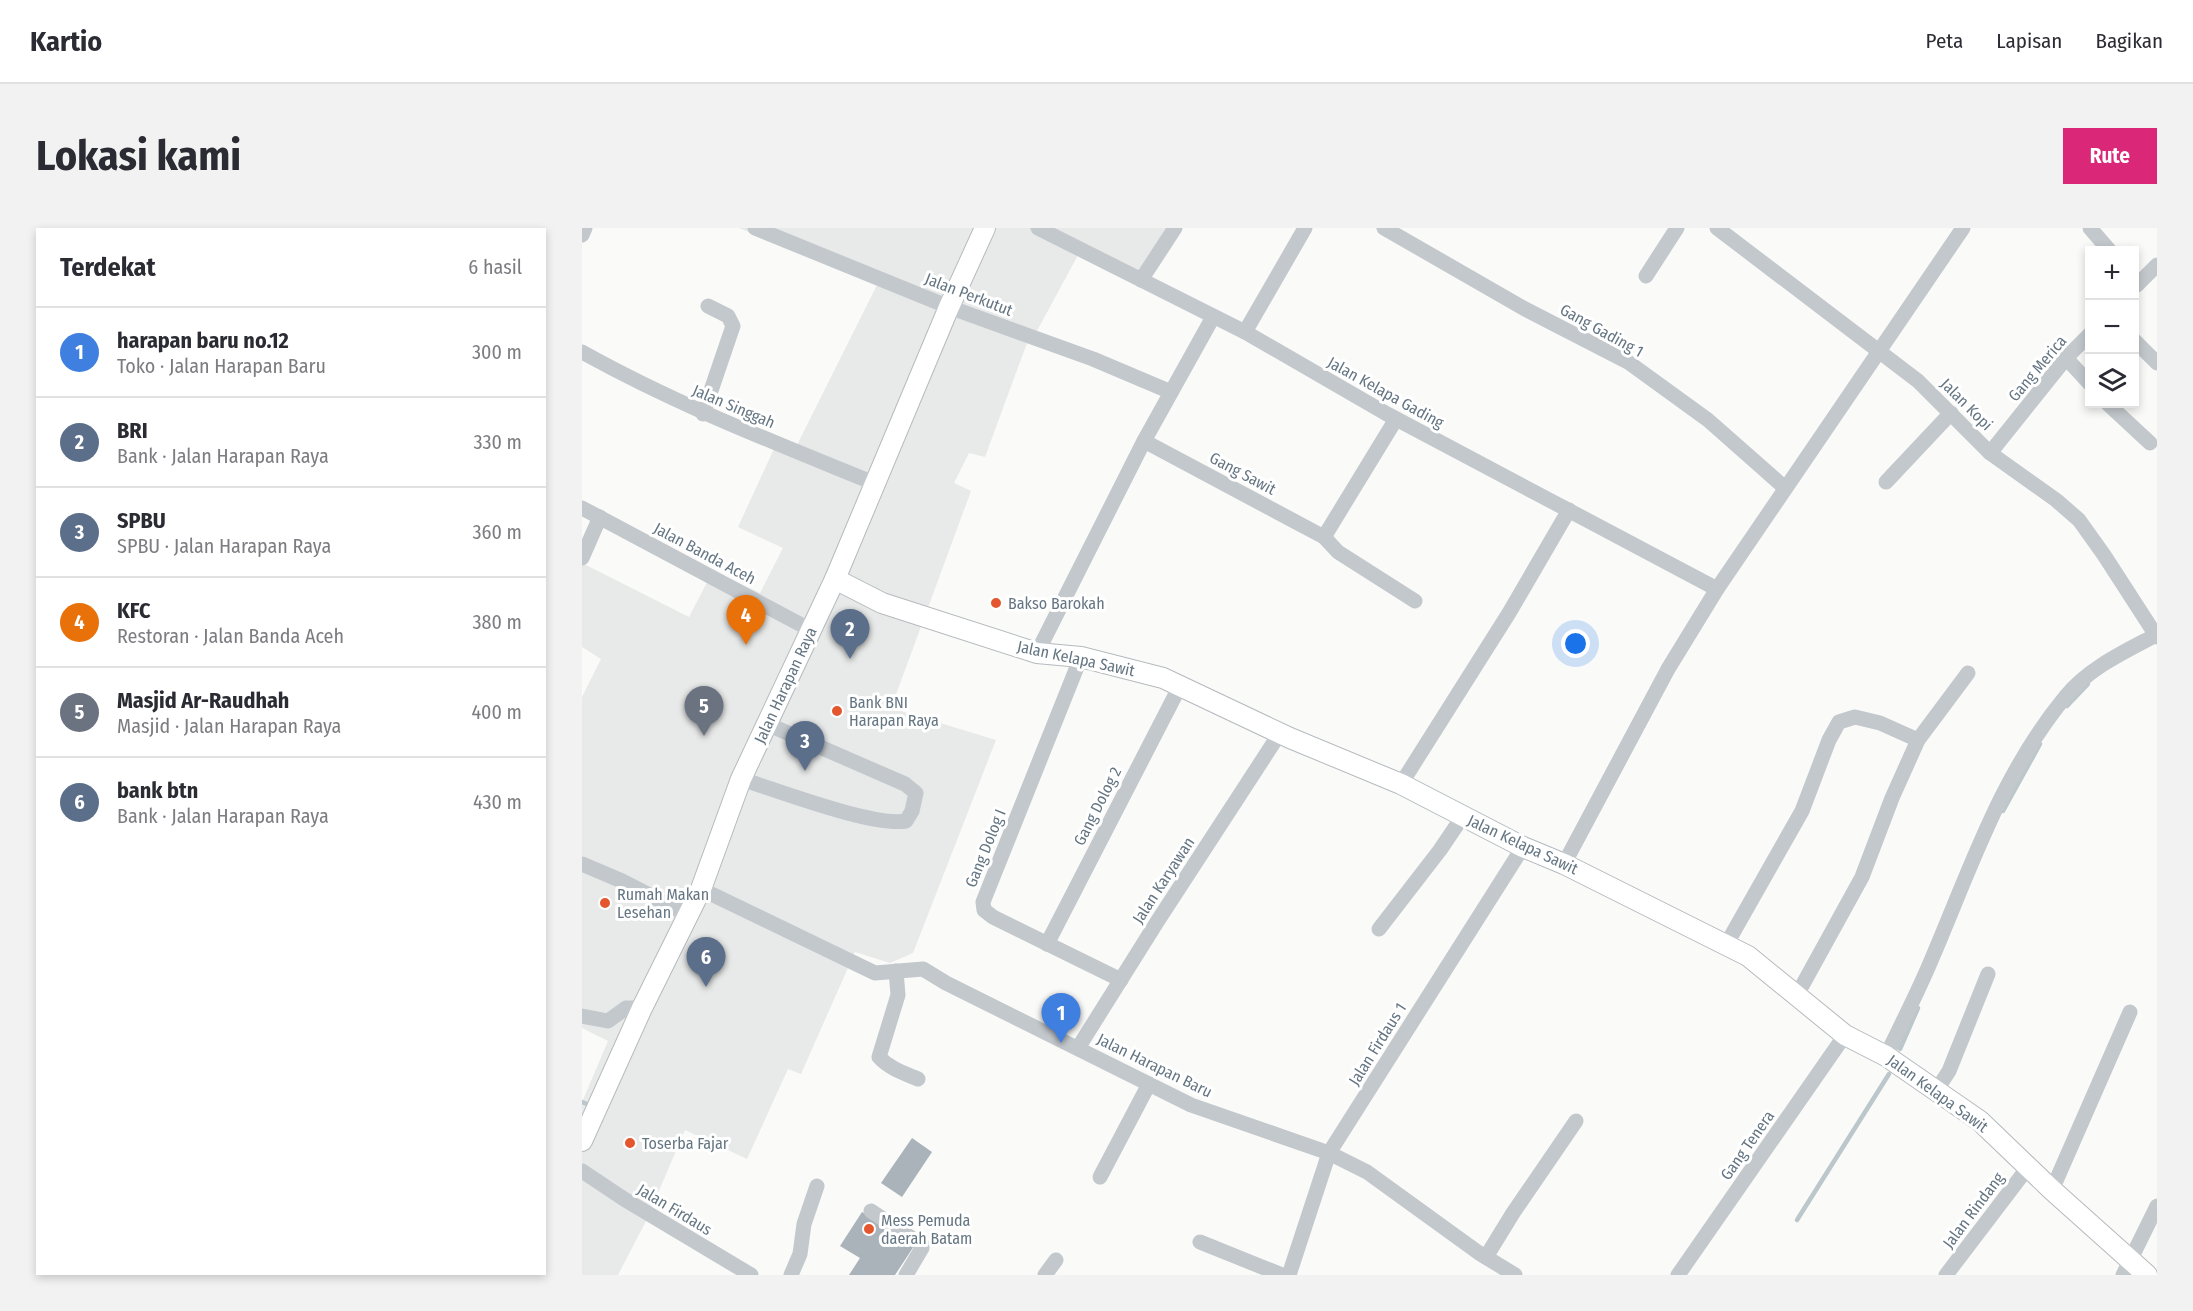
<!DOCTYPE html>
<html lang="id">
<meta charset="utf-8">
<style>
body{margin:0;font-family:"Fira Sans Condensed",sans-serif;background:#f2f2f3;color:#2b2b33}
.controls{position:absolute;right:18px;top:18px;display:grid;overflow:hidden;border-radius:0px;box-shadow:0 3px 9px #0003}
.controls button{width:54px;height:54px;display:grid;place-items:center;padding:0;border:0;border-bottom:2px solid #e1e1e2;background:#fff;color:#2b2b33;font:30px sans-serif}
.you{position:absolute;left:994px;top:416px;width:21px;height:21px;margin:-15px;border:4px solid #fff;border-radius:50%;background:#1a73e8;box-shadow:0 0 0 9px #1a73e833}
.badge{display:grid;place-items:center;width:39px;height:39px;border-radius:50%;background:#db2777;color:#fff;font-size:20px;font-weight:700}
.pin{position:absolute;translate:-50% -50px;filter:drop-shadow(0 2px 3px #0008)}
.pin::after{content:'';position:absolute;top:32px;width:21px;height:18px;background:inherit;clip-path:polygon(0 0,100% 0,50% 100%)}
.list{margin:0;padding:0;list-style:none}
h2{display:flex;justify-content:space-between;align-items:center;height:78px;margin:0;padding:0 24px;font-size:26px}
h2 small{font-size:20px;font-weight:400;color:#7c7c81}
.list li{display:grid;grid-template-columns:39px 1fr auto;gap:18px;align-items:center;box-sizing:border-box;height:90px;padding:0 24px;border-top:2px solid #e1e1e2}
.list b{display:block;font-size:22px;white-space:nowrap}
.list p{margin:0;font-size:20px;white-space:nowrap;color:#7c7c81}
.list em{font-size:20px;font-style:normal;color:#7c7c81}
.icon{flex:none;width:33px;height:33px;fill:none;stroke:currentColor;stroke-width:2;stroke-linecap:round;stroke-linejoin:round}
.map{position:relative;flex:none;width:1575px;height:1047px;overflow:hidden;border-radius:0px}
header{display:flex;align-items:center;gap:36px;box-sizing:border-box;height:84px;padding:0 30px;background:#fff;border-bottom:2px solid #e1e1e2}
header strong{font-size:28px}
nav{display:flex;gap:33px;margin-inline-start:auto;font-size:21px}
.intro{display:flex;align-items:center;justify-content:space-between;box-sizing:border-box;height:144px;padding:0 36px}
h1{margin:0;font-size:42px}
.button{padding:15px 27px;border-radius:0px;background:#db2777;color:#fff;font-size:21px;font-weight:700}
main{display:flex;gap:36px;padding:0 36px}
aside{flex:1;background:#fff;border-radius:0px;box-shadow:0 3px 9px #0003}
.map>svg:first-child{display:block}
</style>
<header>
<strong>Kartio</strong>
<nav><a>Peta</a><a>Lapisan</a><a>Bagikan</a></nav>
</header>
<div class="intro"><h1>Lokasi kami</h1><a class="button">Rute</a></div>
<main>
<aside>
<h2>Terdekat<small>6 hasil</small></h2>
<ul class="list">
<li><span class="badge" style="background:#3f7fe0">1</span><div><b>harapan baru no.12</b><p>Toko · Jalan Harapan Baru</p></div><em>300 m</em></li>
<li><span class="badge" style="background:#5c6f8a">2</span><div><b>BRI</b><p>Bank · Jalan Harapan Raya</p></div><em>330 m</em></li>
<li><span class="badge" style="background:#5c6f8a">3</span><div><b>SPBU</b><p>SPBU · Jalan Harapan Raya</p></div><em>360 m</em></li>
<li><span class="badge" style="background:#e8710a">4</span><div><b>KFC</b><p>Restoran · Jalan Banda Aceh</p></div><em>380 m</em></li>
<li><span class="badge" style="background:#6b7280">5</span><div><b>Masjid Ar-Raudhah</b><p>Masjid · Jalan Harapan Raya</p></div><em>400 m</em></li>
<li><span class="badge" style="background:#5c6f8a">6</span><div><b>bank btn</b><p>Bank · Jalan Harapan Raya</p></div><em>430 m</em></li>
</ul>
</aside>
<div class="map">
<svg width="1575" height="1047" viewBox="0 0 1575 1047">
<rect width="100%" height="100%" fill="#fafaf8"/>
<polygon fill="#e8e9e9" points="157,0 596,0 563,50 501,18 456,101 445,115 403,229 387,225 372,255 389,263 309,480 414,512 331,725 308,735 273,724 219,846 206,841 165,931 103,902 63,995 36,1047 0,1047 0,874 26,813 0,800 0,469 19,431 0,419 0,335 107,389 131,343 178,365 201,320 156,299 197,210 215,217 295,57"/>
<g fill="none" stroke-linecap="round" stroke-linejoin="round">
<g stroke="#bbc7cb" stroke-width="4.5">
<polyline points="1485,478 1506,456"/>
<polyline points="1421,583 1458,516"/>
<polyline points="1318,821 1336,780"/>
<polyline points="0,874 5,876"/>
<polyline points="1215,992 1307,846"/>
</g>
</g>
<g fill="#aab3b9">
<polygon points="330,910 350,924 320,969 299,955"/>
<polygon points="280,984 332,1018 313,1047 267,1047 278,1030 258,1018"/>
</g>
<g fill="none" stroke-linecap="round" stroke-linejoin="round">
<defs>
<g id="major">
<polyline points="253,351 300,375 455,425 499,429 581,450 708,510 819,556 941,619 982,636 1166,728 1263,807 1304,828 1398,893 1470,962 1565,1047"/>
<polyline points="0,913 60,780 119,661 159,551 253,351 367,79 403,0"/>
</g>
</defs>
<use href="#major" stroke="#b5babe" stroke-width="22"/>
<g stroke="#c3c8cc" stroke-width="15">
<polyline points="173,0 367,79 511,131 589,164"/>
<polyline points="456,0 663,104 805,186 1135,361"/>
<polyline points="802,0 943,81 1046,134 1126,192 1203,260"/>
<polyline points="1135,0 1336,153 1408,225 1474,272 1497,292 1522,327 1575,409"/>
<polyline points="1508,0 1527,22"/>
<polyline points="0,7 3,0"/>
<polyline points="1064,48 1095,0"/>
<polyline points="559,52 593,0"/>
<polyline points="1555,57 1575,37"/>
<polyline points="663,104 723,0"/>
<polyline points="1552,112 1575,135"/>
<path d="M 0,124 C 95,177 194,215 294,256"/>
<polyline points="1484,130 1508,156"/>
<polyline points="1526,176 1568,215"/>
<polyline points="121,186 151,98 146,88 126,78"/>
<polyline points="562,213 742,309 756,324 833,373"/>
<polyline points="1408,225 1484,130 1508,106"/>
<polyline points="1304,254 1369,185"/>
<polyline points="0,280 229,402"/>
<polyline points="742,309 814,191"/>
<polyline points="0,330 18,289"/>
<polyline points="455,425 562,213 631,89"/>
<polyline points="499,429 401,674 402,682 411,689 539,752"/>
<path d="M 159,551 C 195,562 291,599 324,593 L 330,583 L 334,565 L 323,556 L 185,496"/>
<polyline points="819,556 927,385 987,282"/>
<polyline points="0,636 40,653 106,687"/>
<polyline points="982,636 1086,441 1135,361 1381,0"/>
<polyline points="119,661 293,745 341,741 364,755 609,877 747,925 785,944 897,1025 933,1047"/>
<polyline points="797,701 858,622 881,588"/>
<polyline points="465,716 598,458"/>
<polyline points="1144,717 1220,583 1247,512 1257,494 1273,489 1298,495 1336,512"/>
<path d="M 314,743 L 316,767 L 297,829 C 308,841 322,845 336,851"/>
<polyline points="1215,767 1280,649 1310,570 1336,512 1386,445"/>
<polyline points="0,788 26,793 44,780 60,780"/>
<polyline points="496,820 575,694 698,505"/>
<path d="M 1304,828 C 1320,795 1337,762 1351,728 C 1389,639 1420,545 1484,468 C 1507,440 1542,424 1574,407"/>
<polyline points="1354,863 1367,843 1406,746"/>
<polyline points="0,943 42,971 169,1047"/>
<polyline points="518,949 567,856"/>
<polyline points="1470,962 1548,784"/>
<polyline points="289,983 340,1017 340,1020 324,1047"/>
<polyline points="618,1014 700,1047"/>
<polyline points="904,1029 931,985 994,893"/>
<polyline points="209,1047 218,1026 222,996 235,958"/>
<polyline points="463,1047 474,1032"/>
<polyline points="707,1047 747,925 941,619"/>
<polyline points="1096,1047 1263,807"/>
<polyline points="1364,1047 1447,938"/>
<polyline points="1541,1047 1575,978"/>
</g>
<use href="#major" stroke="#fff" stroke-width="20"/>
</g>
<g fill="#e4572e" stroke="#fff" stroke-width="2">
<circle cx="414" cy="375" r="6"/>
<circle cx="255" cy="483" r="6"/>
<circle cx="23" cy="675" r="6"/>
<circle cx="48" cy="915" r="6"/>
<circle cx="287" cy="1001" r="6"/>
</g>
<g text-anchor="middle" stroke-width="6" stroke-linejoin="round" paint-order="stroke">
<g font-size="16" fill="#657683" stroke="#fff">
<text transform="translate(387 66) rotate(21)" y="6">Jalan Perkutut</text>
<text transform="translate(1020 102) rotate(29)" y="6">Gang Gading 1</text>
<text transform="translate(1455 140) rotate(-50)" y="6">Gang Merica</text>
<text transform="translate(804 164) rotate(29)" y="6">Jalan Kelapa Gading</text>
<text transform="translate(1385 176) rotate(45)" y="6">Jalan Kopi</text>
<text transform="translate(152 178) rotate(23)" y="6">Jalan Singgah</text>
<text transform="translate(661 245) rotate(28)" y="6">Gang Sawit</text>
<text transform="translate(123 325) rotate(28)" y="6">Jalan Banda Aceh</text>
<text transform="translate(494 430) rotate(12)" y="6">Jalan Kelapa Sawit</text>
<text transform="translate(203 457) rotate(-65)" y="6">Jalan Harapan Raya</text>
<text transform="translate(515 578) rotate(-63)" y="6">Gang Dolog 2</text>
<text transform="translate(941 616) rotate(25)" y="6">Jalan Kelapa Sawit</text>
<text transform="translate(403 620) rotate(-68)" y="6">Gang Dolog I</text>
<text transform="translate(581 652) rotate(-57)" y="6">Jalan Karyawan</text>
<text transform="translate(795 816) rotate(-58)" y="6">Jalan Firdaus 1</text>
<text transform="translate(573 837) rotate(26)" y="6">Jalan Harapan Baru</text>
<text transform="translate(1356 865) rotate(36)" y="6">Jalan Kelapa Sawit</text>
<text transform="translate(1165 917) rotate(-55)" y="6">Gang Tenera</text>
<text transform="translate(93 981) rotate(31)" y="6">Jalan Firdaus</text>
<text transform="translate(1391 982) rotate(-53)" y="6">Jalan Rindang</text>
</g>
<g font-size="16" fill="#657683" stroke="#fff" text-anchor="start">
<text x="426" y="381">Bakso Barokah</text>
<text x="267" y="480">Bank BNI<tspan x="267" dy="18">Harapan Raya</tspan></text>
<text x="35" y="672">Rumah Makan<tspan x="35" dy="18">Lesehan</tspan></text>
<text x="60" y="921">Toserba Fajar</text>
<text x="299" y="998">Mess Pemuda<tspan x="299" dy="18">daerah Batam</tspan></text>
</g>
</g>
</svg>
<div class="controls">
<button>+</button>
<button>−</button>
<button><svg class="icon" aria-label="layers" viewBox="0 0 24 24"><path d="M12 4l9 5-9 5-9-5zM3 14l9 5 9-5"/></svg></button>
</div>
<div class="you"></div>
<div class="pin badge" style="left:479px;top:815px;background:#3f7fe0">1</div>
<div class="pin badge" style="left:268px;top:431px;background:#5c6f8a">2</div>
<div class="pin badge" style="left:223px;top:543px;background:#5c6f8a">3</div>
<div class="pin badge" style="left:164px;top:417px;background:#e8710a">4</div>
<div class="pin badge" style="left:122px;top:508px;background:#6b7280">5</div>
<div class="pin badge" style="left:124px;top:759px;background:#5c6f8a">6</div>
</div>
</main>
